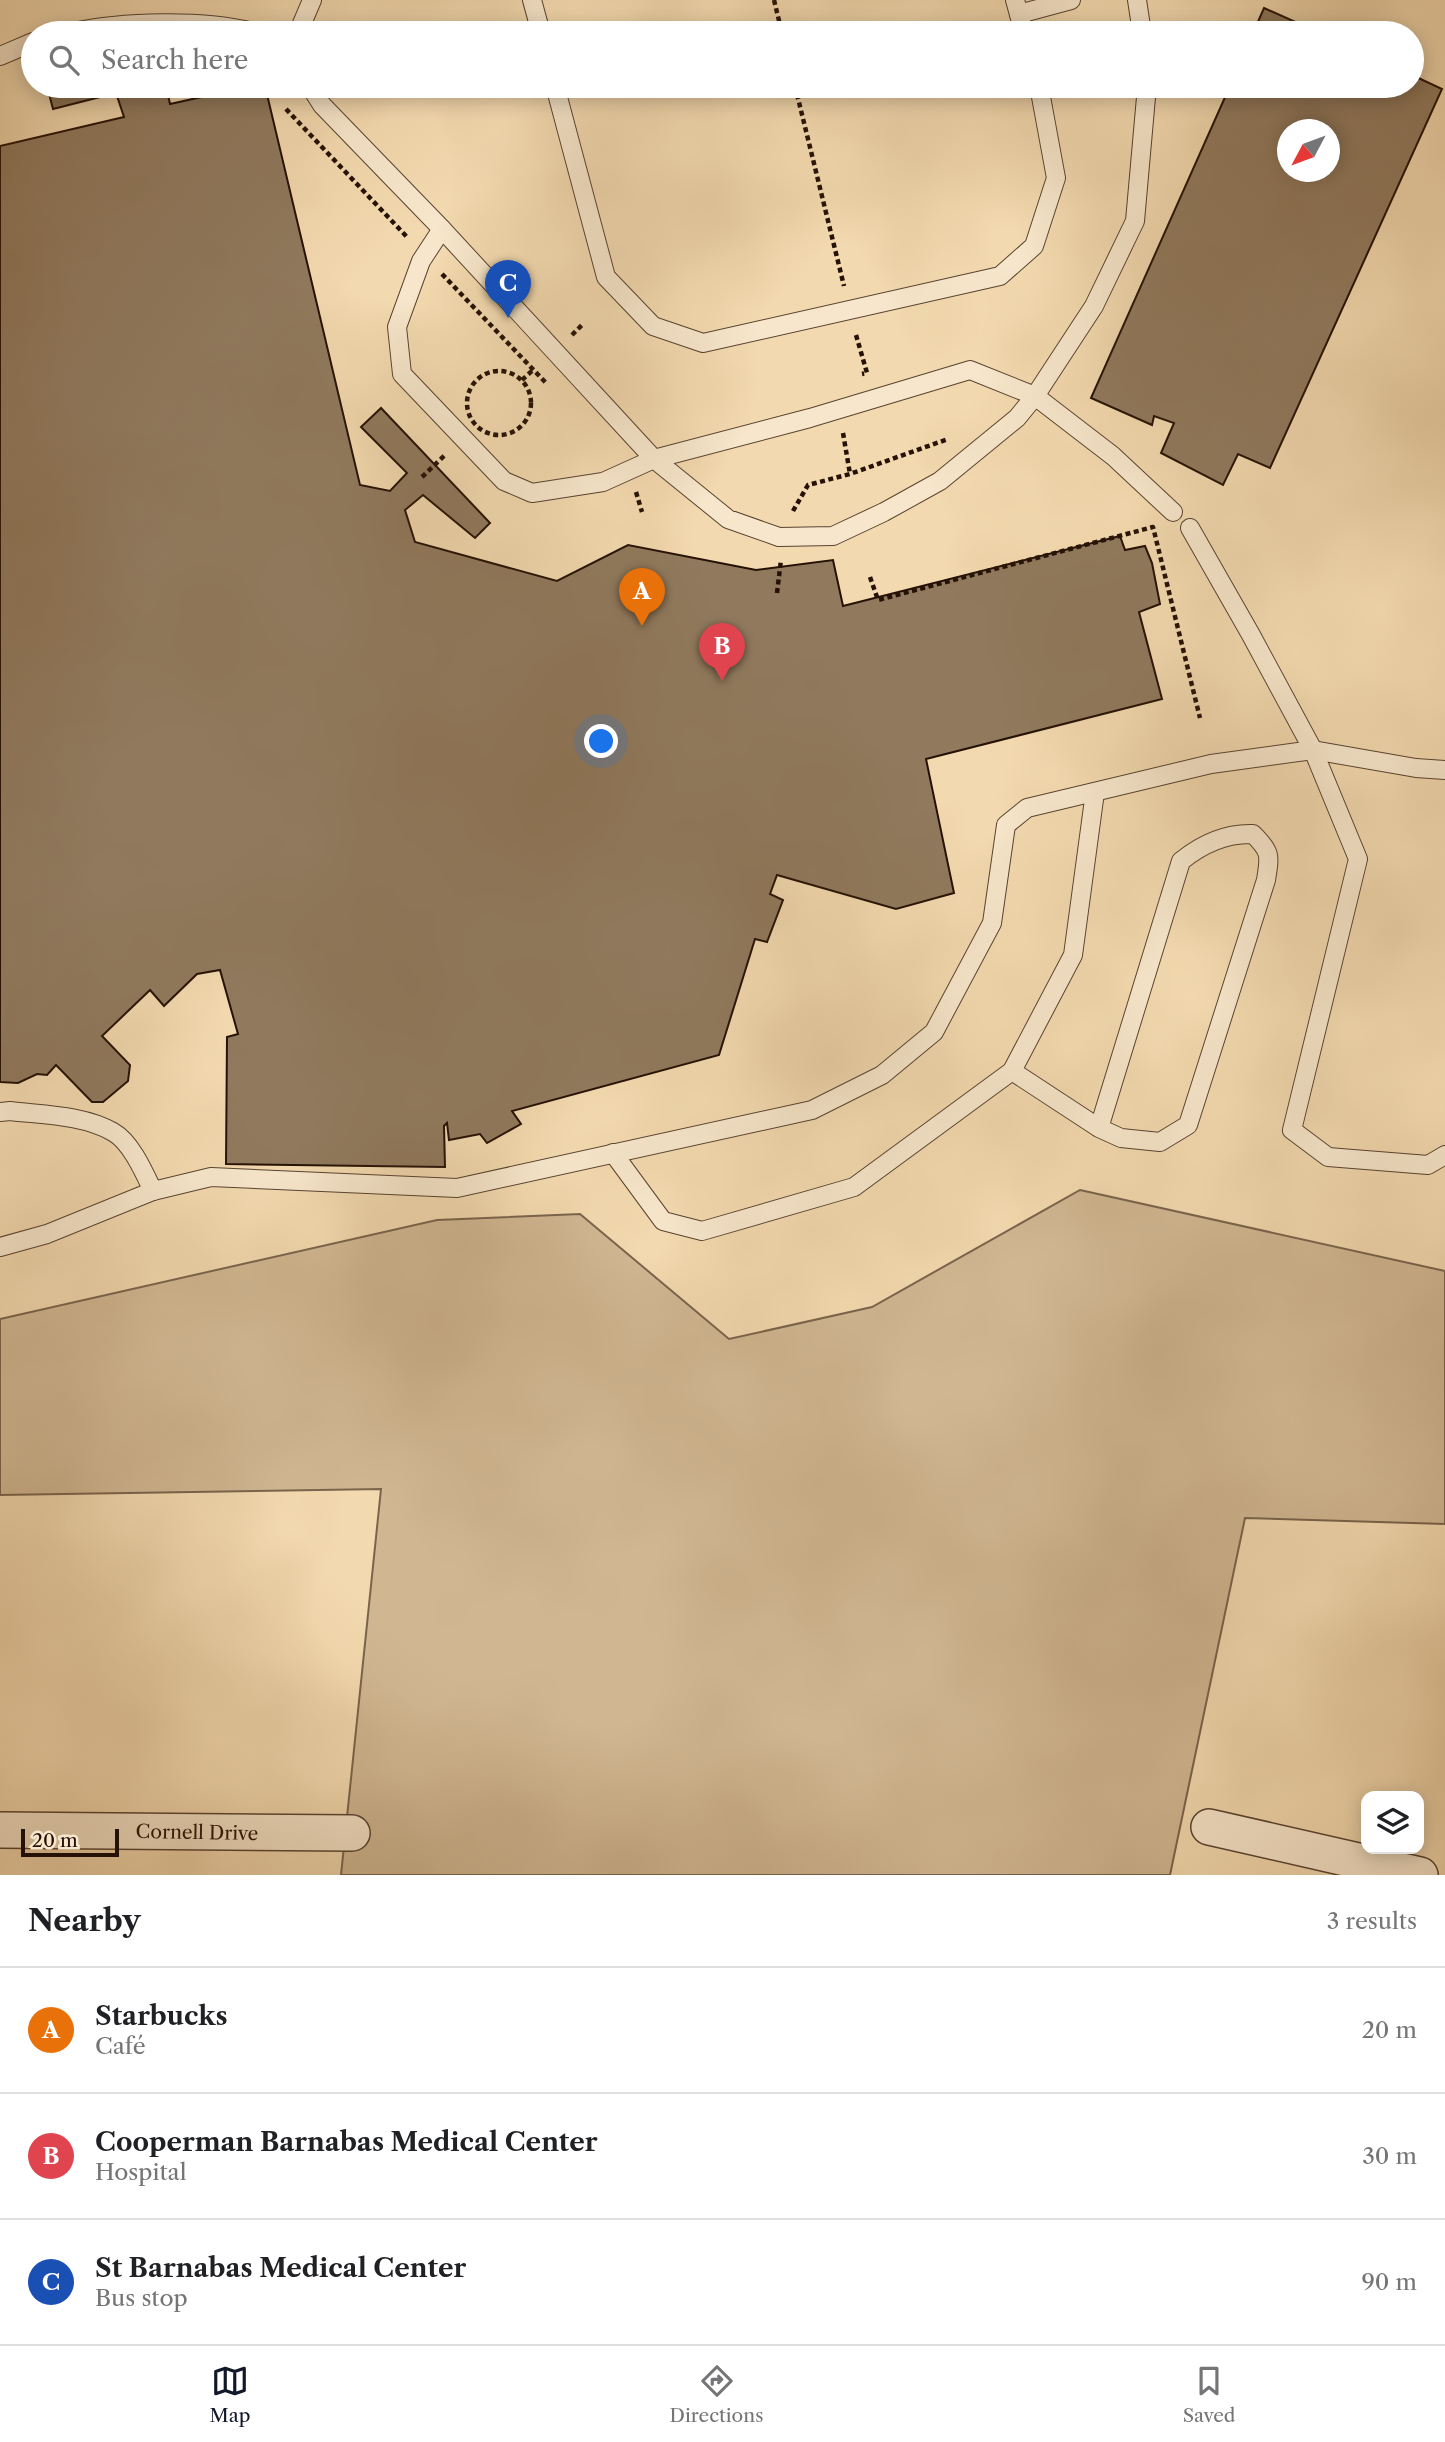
<!DOCTYPE html>
<meta charset="utf-8">
<style>
body{margin:0;font-family:"Libre Caslon Text",serif;background:#f6f6f6;color:#202124}
.controls{position:absolute;right:21px;bottom:21px;display:grid;overflow:hidden;border-radius:14px;box-shadow:0 4px 18px #0003}
.controls button{width:63px;height:63px;display:grid;place-items:center;padding:0;border:0;border-bottom:2px solid #e0e0e0;background:#fff;color:#202124;font:35px sans-serif}
.compass{position:absolute;left:1277px;top:119px;width:63px;height:63px;border-radius:50%;background:#fff;box-shadow:0 4px 18px #0003;rotate:229deg}
.scale{position:absolute;left:21px;bottom:18px;width:98px;box-sizing:border-box;padding-left:7px;border:4px solid #251105;border-top:0;font-size:19px;line-height:24px;white-space:nowrap;color:#251105;-webkit-text-stroke:5px #f7e6cb;paint-order:stroke}
.you{position:absolute;left:602px;top:742px;width:24px;height:24px;margin:-18px;border:5px solid #fff;border-radius:50%;background:#1a73e8;box-shadow:0 0 0 10px #1a73e833}
.badge{display:grid;place-items:center;width:46px;height:46px;border-radius:50%;background:#111827;color:#fff;font-size:23px;font-weight:700}
.pin{position:absolute;translate:-50% -58px;filter:drop-shadow(0 2px 4px #0008)}
.pin::after{content:'';position:absolute;top:37px;width:24px;height:21px;background:inherit;clip-path:polygon(0 0,100% 0,50% 100%)}
.list{margin:0;padding:0;list-style:none}
h2{display:flex;justify-content:space-between;align-items:center;height:91px;margin:0;padding:0 28px;font-size:30px}
h2 small{font-size:23px;font-weight:400;color:#757577}
.list li{display:grid;grid-template-columns:46px 1fr auto;gap:21px;align-items:center;box-sizing:border-box;height:126px;padding:0 28px;border-top:2px solid #e0e0e0}
.list b{display:block;font-size:26px;white-space:nowrap}
.list p{margin:0;font-size:23px;white-space:nowrap;color:#757577}
.list em{font-size:23px;font-style:normal;color:#757577}
.icon{flex:none;width:38px;height:38px;fill:none;stroke:currentColor;stroke-width:2;stroke-linecap:round;stroke-linejoin:round}
.map{position:relative;flex:none;width:1445px;height:1875px;overflow:hidden}
.search{position:absolute;background:#fff;box-shadow:0 4px 18px #0003;left:21px;right:21px;top:21px;height:77px;display:flex;align-items:center;gap:18px;box-sizing:border-box;padding:0 24px;border-radius:38px;color:#757577;font-size:26px}
.sheet{height:469px;background:#fff}
nav{display:flex;justify-content:space-around;align-items:center;box-sizing:border-box;height:98px;border-top:2px solid #e0e0e0;background:#fff;font-size:19px;color:#757577}
nav a{display:grid;justify-items:center;gap:4px}
nav .on{color:#111827}
.map>svg:first-child{display:block}
</style>
<div class="map">
<svg width="1445" height="1875" viewBox="0 0 1445 1875">
<rect width="100%" height="100%" fill="#f3d9af"/>
<filter id="stains"><feTurbulence type="fractalNoise" baseFrequency=".00286" numOctaves="4"/><feColorMatrix values="0 0 0 0 .2 0 0 0 0 .09 0 0 0 0 .02 0 0 0 .5 -.17"/></filter>
<radialGradient id="worn" r=".72"><stop offset=".6" stop-color="#630" stop-opacity="0"/><stop offset="1" stop-color="#630" stop-opacity=".3"/></radialGradient>
<polygon fill="#d0b792" stroke="#7a644c" stroke-width="2" points="1080,1190 1445,1271 1445,1524 1245,1518 1170,1875 341,1875 381,1489 0,1495 0,1319 437,1220 580,1214 729,1339 872,1307"/>
<g fill="#90795d" stroke="#251105" stroke-width="2" fill-rule="evenodd">
<polygon points="1264,8 1320,33 1253,33"/>
<path d="M 1412,75 L 1442,89 L 1270,468 L 1238,454 L 1223,485 L 1161,453 L 1174,423 L 1154,416 L 1152,425 L 1091,398 L 1230,86 L 1412,86 ZM 1288,130 L 1330,130 L 1330,172 L 1288,172 Z"/>
<polygon points="47,86 166,86 170,104 251,86 265,86 360,485 390,491 407,473 361,427 381,408 490,523 475,538 423,495 405,510 415,542 557,581 628,545 756,570 833,560 843,606 1120,536 1125,550 1145,546 1152,563 1160,604 1139,612 1162,699 926,759 954,893 896,909 777,875 770,894 783,900 767,942 755,939 719,1055 512,1111 521,1124 487,1143 480,1134 449,1140 447,1123 444,1126 445,1167 226,1164 227,1037 238,1034 220,970 197,974 164,1006 150,990 102,1036 130,1065 128,1081 103,1102 92,1102 56,1065 47,1075 37,1074 18,1083 0,1082 0,146 124,117 116,93 53,109"/>
</g>
<g fill="none" stroke-linecap="round" stroke-linejoin="round">
<defs>
<g id="service">
<polyline points="532,0 541,33"/>
<polyline points="1015,0 1024,33"/>
<polyline points="1137,0 1142,33"/>
<polyline points="1019,14 1071,0"/>
<path d="M 69,33 C 122,21 205,19 257,33"/>
<polyline points="298,33 312,0"/>
<polyline points="0,56 33,42"/>
<polyline points="310,86 322,105 442,229 654,459 728,519 779,537 833,536 884,512 940,481 1017,418 1035,396 1094,306 1135,221 1147,86"/>
<polyline points="555,86 606,277 653,326 703,343 1000,276 1034,246 1056,178 1039,86"/>
<polyline points="442,229 421,261 397,327 402,374 504,481 532,493 603,482 654,459 810,418 970,370 1035,396 1113,456 1173,512"/>
<polyline points="1190,528 1251,635 1313,750 1358,859 1292,1130 1328,1157 1428,1165 1445,1155"/>
<path d="M 1012,1071 L 1099,1128 L 1121,1138 L 1160,1142 L 1188,1125 L 1266,880 C 1270,855 1271,852 1253,834 C 1226,833 1202,844 1181,861 L 1099,1128"/>
<path d="M 0,1112 L 10,1111 C 43,1115 84,1115 113,1132 C 131,1142 144,1172 153,1191"/>
<polyline points="613,1153 663,1221 702,1231 854,1187 1012,1071 1073,955 1095,792"/>
<polyline points="0,1247 47,1234 153,1191 211,1177 457,1188 812,1110 882,1075 934,1032 992,923 1006,825 1027,808 1211,764 1313,750 1416,768 1445,770"/>
</g>
<g id="minor">
<polyline points="1209,1827 1420,1875"/>
<polyline points="0,1830 352,1833"/>
</g>
</defs>
<use href="#service" stroke="#584330" stroke-width="20"/>
<use href="#minor" stroke="#584330" stroke-width="38"/>
<g stroke="#251105" stroke-width="4.5" stroke-dasharray="5 3.5" stroke-linecap="butt">
<polyline points="774,0 782,33"/>
<polyline points="795,86 844,286"/>
<polyline points="286,109 407,237"/>
<polyline points="442,274 547,384"/>
<polyline points="572,335 584,323"/>
<polyline points="856,335 867,373 862,374"/>
<circle cx="499" cy="403" r="32"/>
<polyline points="522,380 534,369"/>
<polyline points="843,433 850,474"/>
<polyline points="422,477 445,455"/>
<polyline points="636,492 642,512"/>
<polyline points="793,511 808,485 850,474 948,439"/>
<polyline points="870,577 878,600 1153,527 1200,718"/>
<polyline points="777,593 781,560"/>
</g>
<use href="#service" stroke="#f7e6cb" stroke-width="18"/>
<use href="#minor" stroke="#f7e6cb" stroke-width="35"/>
</g>
<g text-anchor="middle" stroke-width="5" stroke-linejoin="round" paint-order="stroke">
<g font-size="19" fill="#251105" stroke="#f7e6cb">
<text transform="translate(197 1832) rotate(1)" y="7">Cornell Drive</text>
</g>
</g>
<rect width="100%" height="100%" filter="url(#stains)"/>
<rect width="100%" height="100%" fill="url(#worn)"/>
</svg>
<div class="controls">
<button><svg class="icon" aria-label="layers" viewBox="0 0 24 24"><path d="M12 4l9 5-9 5-9-5zM3 14l9 5 9-5"/></svg></button>
</div>
<svg class="compass" viewBox="-18 -18 36 36"><path d="M0-13l5 13h-10z" fill="#e53935"/><path d="M0 13l5-13h-10z" fill="#757577"/></svg>
<div class="scale">20 m</div>
<div class="you"></div>
<div class="pin badge" style="left:642px;top:626px;background:#e8710a">A</div>
<div class="pin badge" style="left:722px;top:681px;background:#e0444e">B</div>
<div class="pin badge" style="left:508px;top:318px;background:#1a4fb4">C</div>
<div class="search"><svg class="icon" aria-label="search" viewBox="0 0 24 24"><circle cx="10" cy="10" r="6"/><path d="M15 15l6 6"/></svg>Search here</div>
</div>
<section class="sheet">
<h2>Nearby<small>3 results</small></h2>
<ul class="list">
<li><span class="badge" style="background:#e8710a">A</span><div><b>Starbucks</b><p>Café</p></div><em>20 m</em></li>
<li><span class="badge" style="background:#e0444e">B</span><div><b>Cooperman Barnabas Medical Center</b><p>Hospital</p></div><em>30 m</em></li>
<li><span class="badge" style="background:#1a4fb4">C</span><div><b>St Barnabas Medical Center</b><p>Bus stop</p></div><em>90 m</em></li>
</ul>
</section>
<nav>
<a class="on"><svg class="icon" aria-label="map" viewBox="0 0 24 24"><path d="M3 6l6-2 6 2 6-2v14l-6 2-6-2-6 2zM9 4v14M15 6v14"/></svg>Map</a>
<a><svg class="icon" aria-label="directions" viewBox="0 0 24 24"><path d="M12 3l9 9-9 9-9-9zM9 14v-3h6M13 9l2 2-2 2"/></svg>Directions</a>
<a><svg class="icon" aria-label="saved" viewBox="0 0 24 24"><path d="M7 4h10v16l-5-4-5 4z"/></svg>Saved</a>
</nav>
